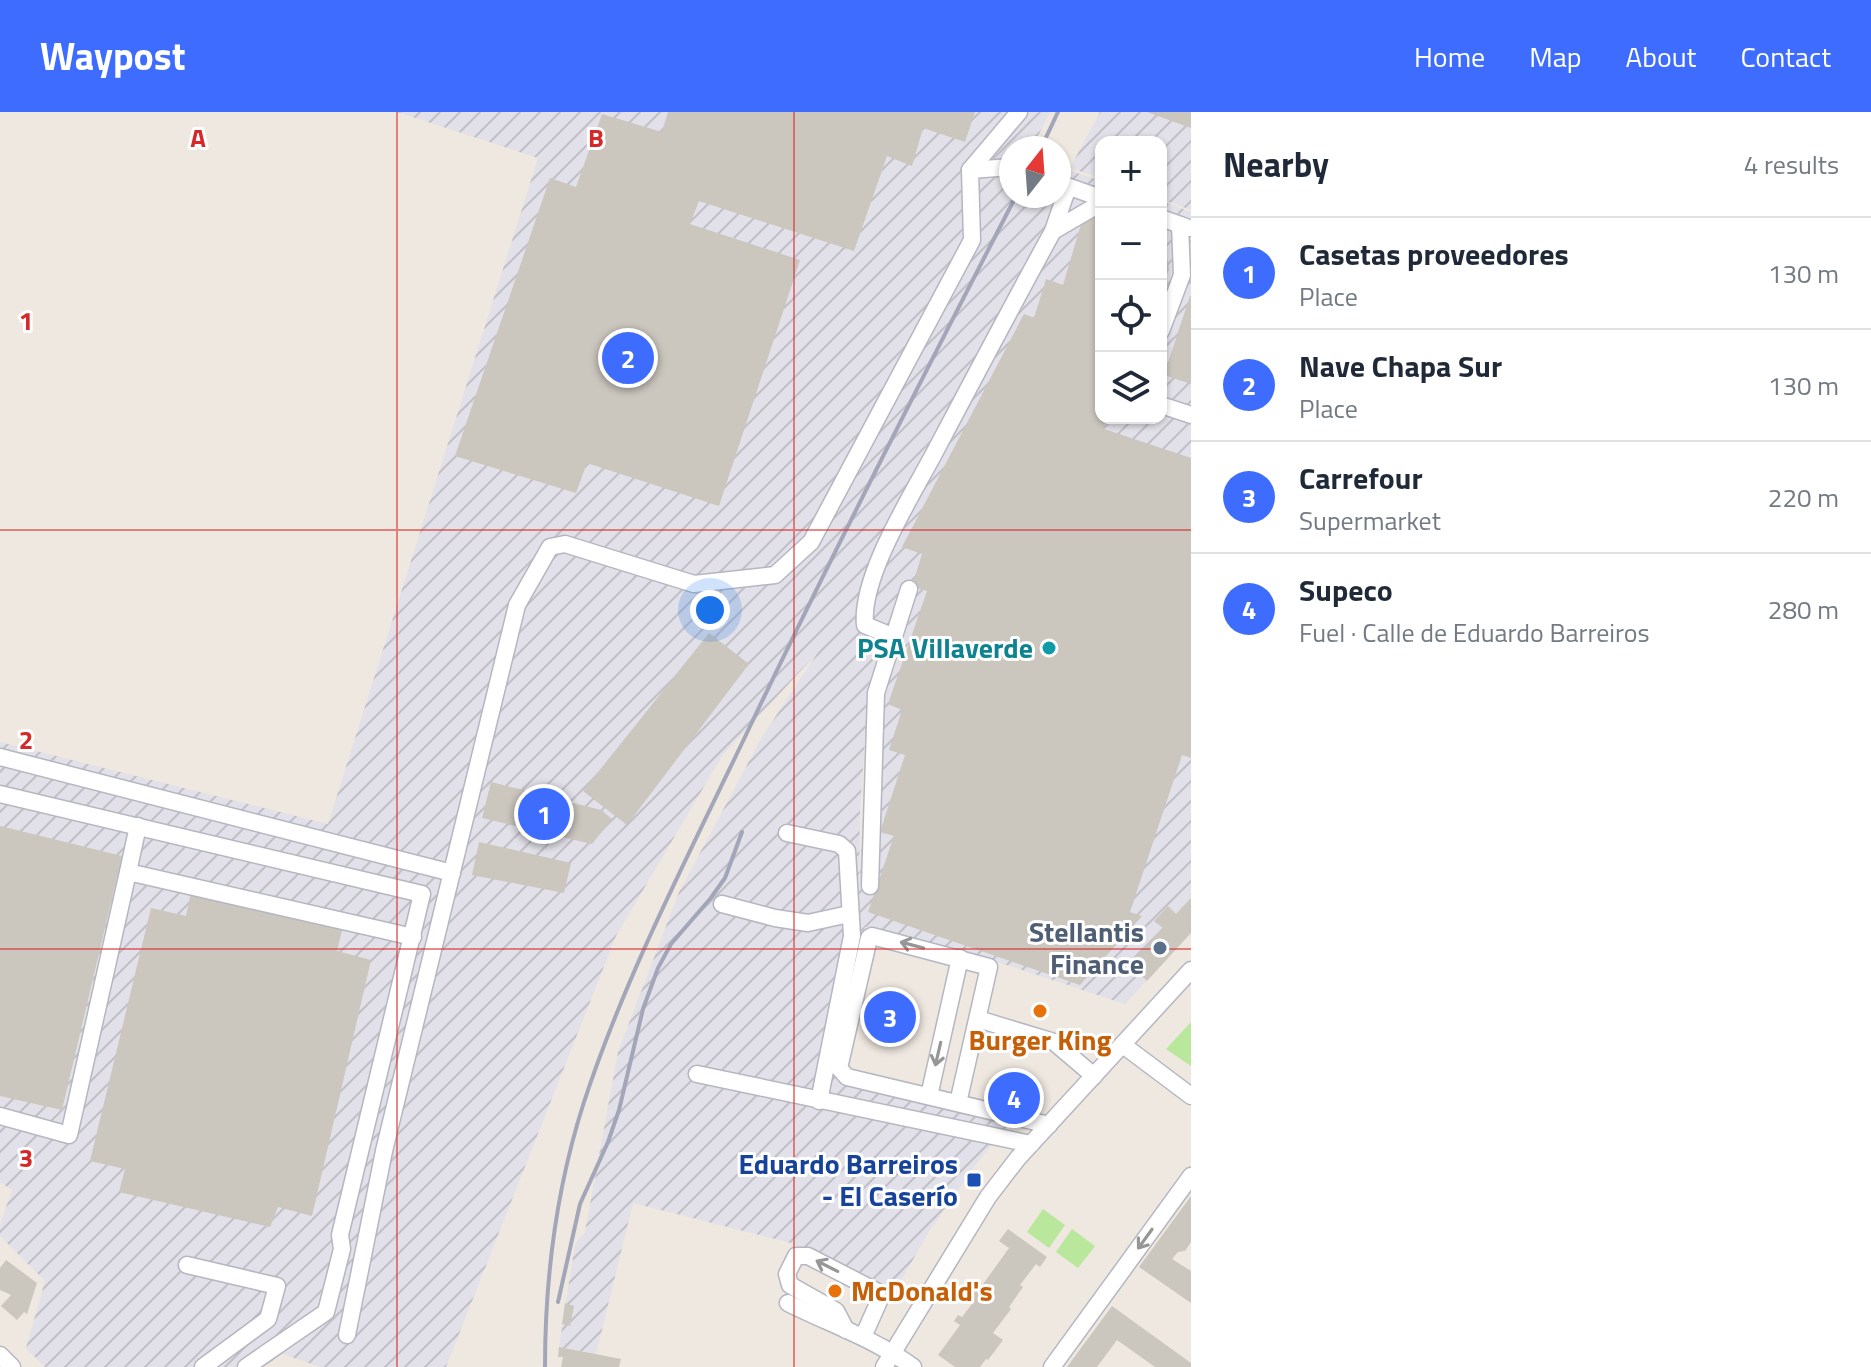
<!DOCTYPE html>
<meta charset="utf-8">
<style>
body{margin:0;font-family:"Titillium Web",sans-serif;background:#f6f6f7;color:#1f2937}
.controls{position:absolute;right:24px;top:24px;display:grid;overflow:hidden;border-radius:16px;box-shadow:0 2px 6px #0004}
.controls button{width:72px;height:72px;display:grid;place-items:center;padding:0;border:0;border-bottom:2px solid #e0e1e3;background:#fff;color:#1f2937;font:40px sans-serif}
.compass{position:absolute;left:999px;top:24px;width:72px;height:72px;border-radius:50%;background:#fff;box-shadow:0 2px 6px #0004;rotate:17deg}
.you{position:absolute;left:710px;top:498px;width:28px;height:28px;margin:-20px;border:6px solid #fff;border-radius:50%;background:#1a73e8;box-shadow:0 0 0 12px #1a73e833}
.badge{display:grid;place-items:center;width:52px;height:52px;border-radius:50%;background:#3d6cff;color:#fff;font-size:26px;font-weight:700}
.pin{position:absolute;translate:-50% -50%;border:4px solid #fff;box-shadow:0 2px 8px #0006}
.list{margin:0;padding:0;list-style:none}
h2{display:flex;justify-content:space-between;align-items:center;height:104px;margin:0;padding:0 32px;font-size:34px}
h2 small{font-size:26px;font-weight:400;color:#747a83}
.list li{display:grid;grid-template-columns:52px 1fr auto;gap:24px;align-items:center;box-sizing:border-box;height:112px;padding:0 32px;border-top:2px solid #e0e1e3}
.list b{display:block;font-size:30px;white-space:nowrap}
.list p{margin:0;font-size:26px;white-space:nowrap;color:#747a83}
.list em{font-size:26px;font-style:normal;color:#747a83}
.icon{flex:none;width:44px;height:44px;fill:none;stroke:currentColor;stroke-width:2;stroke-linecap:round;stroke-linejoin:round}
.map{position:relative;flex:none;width:1191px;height:1255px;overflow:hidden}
header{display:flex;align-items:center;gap:48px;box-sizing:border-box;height:112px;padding:0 40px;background:#3d6cff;color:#fff}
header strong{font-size:38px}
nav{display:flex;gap:44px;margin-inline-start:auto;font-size:28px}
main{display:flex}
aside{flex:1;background:#fff}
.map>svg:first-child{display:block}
</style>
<header>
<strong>Waypost</strong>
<nav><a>Home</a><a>Map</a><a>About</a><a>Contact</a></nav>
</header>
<main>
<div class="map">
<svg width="1191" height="1255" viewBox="0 0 1191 1255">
<defs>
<pattern id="industrial-furrows" width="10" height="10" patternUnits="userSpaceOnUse" patternTransform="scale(2)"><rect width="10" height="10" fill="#e2e0e8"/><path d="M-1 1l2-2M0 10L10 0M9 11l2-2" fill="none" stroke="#c2c0c7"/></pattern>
</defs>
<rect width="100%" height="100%" fill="#efe8e0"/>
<g fill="url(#industrial-furrows)" fill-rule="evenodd">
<path d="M 397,0 L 1050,0 L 1032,36 L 1011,36 L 1011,84 L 1059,84 L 1059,55 L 1101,69 L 1101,306 L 1161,306 L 1161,89 L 1191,100 L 1191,820 L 1125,892 L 964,839 L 865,815 L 832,958 L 839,969 L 1013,1010 L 982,1044 L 930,1118 L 892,1184 L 791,1131 L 633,1091 L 596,1242 L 559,1235 L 575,1132 L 585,1120 L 618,940 L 679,780 L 762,625 L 818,540 L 722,644 L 616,824 L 446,1255 L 320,1255 L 283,1242 L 263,1255 L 45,1255 L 26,1236 L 45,1169 L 0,1124 L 0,1113 L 12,1078 L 0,1070 L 0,630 L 328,712 L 538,46 ZM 868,584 L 869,584 L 859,780 L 860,698 Z"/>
<polygon points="1100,0 1191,0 1191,98 1161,87 1161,30 1101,30 1101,66 1070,56"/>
</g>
<g fill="#b9e79b">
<polygon points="1191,910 1191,954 1166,937"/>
<polygon points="1043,1097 1065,1113 1049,1136 1027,1120"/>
<polygon points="1072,1117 1095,1134 1078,1156 1056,1140"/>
</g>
<g fill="#cbc6be">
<polygon points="668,0 975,0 965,30 923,16 912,54 887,44 854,139 699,89 690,112 800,148 719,394 587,351 576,381 455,344 550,66 576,75 602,2 662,20"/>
<polygon points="1147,0 1191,0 1191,16"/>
<polygon points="1101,103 1101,306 1107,306 1104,317 1191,346 1191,646 1182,643 1130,800 1142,804 1080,873 868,800 894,724 880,720 905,643 889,638 902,598 888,592 927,479 912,474 922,442 902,435 1024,202 1034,206 1046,167 1063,173 1082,109"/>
<polygon points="1161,123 1164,124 1169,158 1166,164 1161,163"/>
<polygon points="1190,184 1191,184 1191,272 1164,263"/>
<polygon points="709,521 749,552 627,713 583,679"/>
<polygon points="491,670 601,698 612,707 592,732 482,706"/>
<polygon points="0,714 122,744 62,998 0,984"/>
<polygon points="479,730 571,751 564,781 472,763"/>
<polygon points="191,780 342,818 337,839 371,848 312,1104 278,1095 270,1115 119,1080 125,1057 90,1049 151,796 186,804"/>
<polygon points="1191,786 1191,821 1147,869 1129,852 1163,816 1154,809 1168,794 1176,802"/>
<polygon points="1191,1084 1191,1130 1185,1139 1178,1140 1172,1147 1191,1159 1191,1191 1139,1155"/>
<polygon points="1008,1117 1047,1145 1040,1155 1036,1152 1020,1173 1023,1175 1009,1195 1011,1197 993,1221 1003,1228 988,1248 986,1247 980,1255 955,1255 938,1243 960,1213 954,1209 958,1203 962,1205 972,1192 964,1187 976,1171 981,1175 1009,1136 999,1129"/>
<polygon points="6,1148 37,1171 27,1202 24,1200 17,1208 1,1194 11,1183 0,1178 0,1156"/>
<polygon points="565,1191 574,1194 570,1214 562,1212"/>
<polygon points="1112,1194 1191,1251 1191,1255 1155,1255 1117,1228 1097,1255 1067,1255"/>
<polygon points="559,1235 621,1247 619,1255 561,1255 563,1245 558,1245"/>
</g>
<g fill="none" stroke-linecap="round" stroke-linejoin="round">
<defs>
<g id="minor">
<polyline points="970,58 1011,55"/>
<polyline points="1061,72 1101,86"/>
<polyline points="1161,106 1189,116"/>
<polyline points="1053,119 1101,91"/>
<polyline points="1161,219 1182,163 1180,113"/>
<polyline points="1161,293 1191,303"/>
<path d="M 894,525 L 865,513 C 860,463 915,379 938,334 C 976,262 1014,190 1053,119 L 1068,75"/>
<polyline points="0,645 452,761"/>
<polyline points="0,682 422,782 340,1123 342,1137 326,1200 246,1255"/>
<polyline points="787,721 839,732 847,739 852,824 819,989"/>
<polyline points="128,760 138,714"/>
<polyline points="870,774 876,581 909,477"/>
<polyline points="722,792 775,806 808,811 849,802"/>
<polyline points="978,907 1054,930 1094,964"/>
<polyline points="1123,933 1191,984"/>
<polyline points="697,962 1031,1032"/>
<polyline points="929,984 960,846"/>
<polyline points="958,991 989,855 872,824 869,826 839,956 847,965 1049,1013"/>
<polyline points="0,1004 69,1023 128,760 413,825"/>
<polyline points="187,1153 277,1174 268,1207 203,1255"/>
<path d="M 788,1191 C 830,1212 875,1227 913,1255"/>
<polyline points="846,1218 836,1199 790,1173 787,1162 796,1144 808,1144 876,1179 879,1189 863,1225"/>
<polyline points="347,1223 384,1039 517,493 550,435 565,432 694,472 775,463 811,430 972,128 970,58 1019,0"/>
<polyline points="0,1243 12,1255"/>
<polyline points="884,1255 988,1085 1018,1046 1191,858"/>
<polyline points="1052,1255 1191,1064"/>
</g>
</defs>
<use href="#minor" stroke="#b4b7c1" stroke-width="19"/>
<use href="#minor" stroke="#fff" stroke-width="16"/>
<g stroke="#a2a6b8" stroke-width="4">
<polyline points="1041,36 1058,0"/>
<polyline points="558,1190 580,1092 608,1030 619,998 643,897 658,856 671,832 710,787 725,766 742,720"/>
<path d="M 545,1255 C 545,1167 557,1074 584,990 C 625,865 687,746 744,627 C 831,444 923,264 1016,84"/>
</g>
</g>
<defs><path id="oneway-shaft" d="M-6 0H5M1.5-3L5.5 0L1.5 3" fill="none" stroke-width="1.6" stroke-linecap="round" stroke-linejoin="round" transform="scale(2)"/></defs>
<g stroke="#969696">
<use href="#oneway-shaft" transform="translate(912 833) rotate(-165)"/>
<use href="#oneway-shaft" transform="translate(938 942) rotate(103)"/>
<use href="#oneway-shaft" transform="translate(1145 1127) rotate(126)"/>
<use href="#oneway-shaft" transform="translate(827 1154) rotate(-153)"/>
</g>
<path fill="none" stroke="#d62828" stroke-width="2" stroke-opacity="0.55" d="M 397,0 L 397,1255M 794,0 L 794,1255M 0,418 L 1191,418M 0,837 L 1191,837"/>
<circle fill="#0f9aa8" stroke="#fff" stroke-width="3" cx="1049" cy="536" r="8"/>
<circle fill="#5c6f8a" stroke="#fff" stroke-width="3" cx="1160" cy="836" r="8"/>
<g fill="#e8710a" stroke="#fff" stroke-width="3">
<circle cx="1040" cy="899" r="8"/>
<circle cx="835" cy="1179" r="8"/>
</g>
<rect fill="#1a4fb4" stroke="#fff" stroke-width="3" x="966" y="1060" width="16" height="16" rx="4"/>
<g text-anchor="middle" stroke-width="6" stroke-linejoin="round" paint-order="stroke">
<g font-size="28" font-weight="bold" fill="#0d838f" stroke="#fff" text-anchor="end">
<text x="1033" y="546">PSA Villaverde</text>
</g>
<g font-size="28" font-weight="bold" fill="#4e5e75" stroke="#fff" text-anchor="end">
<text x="1144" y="830">Stellantis<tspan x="1144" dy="32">Finance</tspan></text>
</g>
<g font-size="28" font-weight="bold" fill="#c56008" stroke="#fff">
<text x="1040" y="938">Burger King</text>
<text x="851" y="1189" text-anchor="start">McDonald's</text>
</g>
<g font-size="28" font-weight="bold" fill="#164399" stroke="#fff" text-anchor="end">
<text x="958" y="1062">Eduardo Barreiros<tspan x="958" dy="32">- El Caserío</tspan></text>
</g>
</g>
<g font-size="26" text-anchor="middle" font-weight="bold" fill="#d62828" stroke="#fff" stroke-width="6" stroke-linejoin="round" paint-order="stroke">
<text x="198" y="35">A</text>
<text x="596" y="35">B</text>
<text x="26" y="218">1</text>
<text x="26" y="637">2</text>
<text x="26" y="1055">3</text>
</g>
</svg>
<div class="controls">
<button>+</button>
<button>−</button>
<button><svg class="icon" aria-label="locate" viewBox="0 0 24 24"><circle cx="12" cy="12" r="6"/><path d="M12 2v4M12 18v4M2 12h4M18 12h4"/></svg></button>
<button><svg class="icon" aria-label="layers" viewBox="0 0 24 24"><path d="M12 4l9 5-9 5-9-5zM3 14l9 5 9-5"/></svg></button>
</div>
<svg class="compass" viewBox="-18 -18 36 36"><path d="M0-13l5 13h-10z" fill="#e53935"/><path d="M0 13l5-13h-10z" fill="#747a83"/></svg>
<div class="you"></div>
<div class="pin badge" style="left:544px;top:702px">1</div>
<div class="pin badge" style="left:628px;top:246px">2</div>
<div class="pin badge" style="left:890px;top:905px">3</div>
<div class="pin badge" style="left:1014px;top:986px">4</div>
</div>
<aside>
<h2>Nearby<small>4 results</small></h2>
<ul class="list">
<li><span class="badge">1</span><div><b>Casetas proveedores</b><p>Place</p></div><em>130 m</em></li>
<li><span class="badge">2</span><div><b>Nave Chapa Sur</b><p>Place</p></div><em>130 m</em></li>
<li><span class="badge">3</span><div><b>Carrefour</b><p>Supermarket</p></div><em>220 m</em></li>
<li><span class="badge">4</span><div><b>Supeco</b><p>Fuel · Calle de Eduardo Barreiros</p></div><em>280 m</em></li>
</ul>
</aside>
</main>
